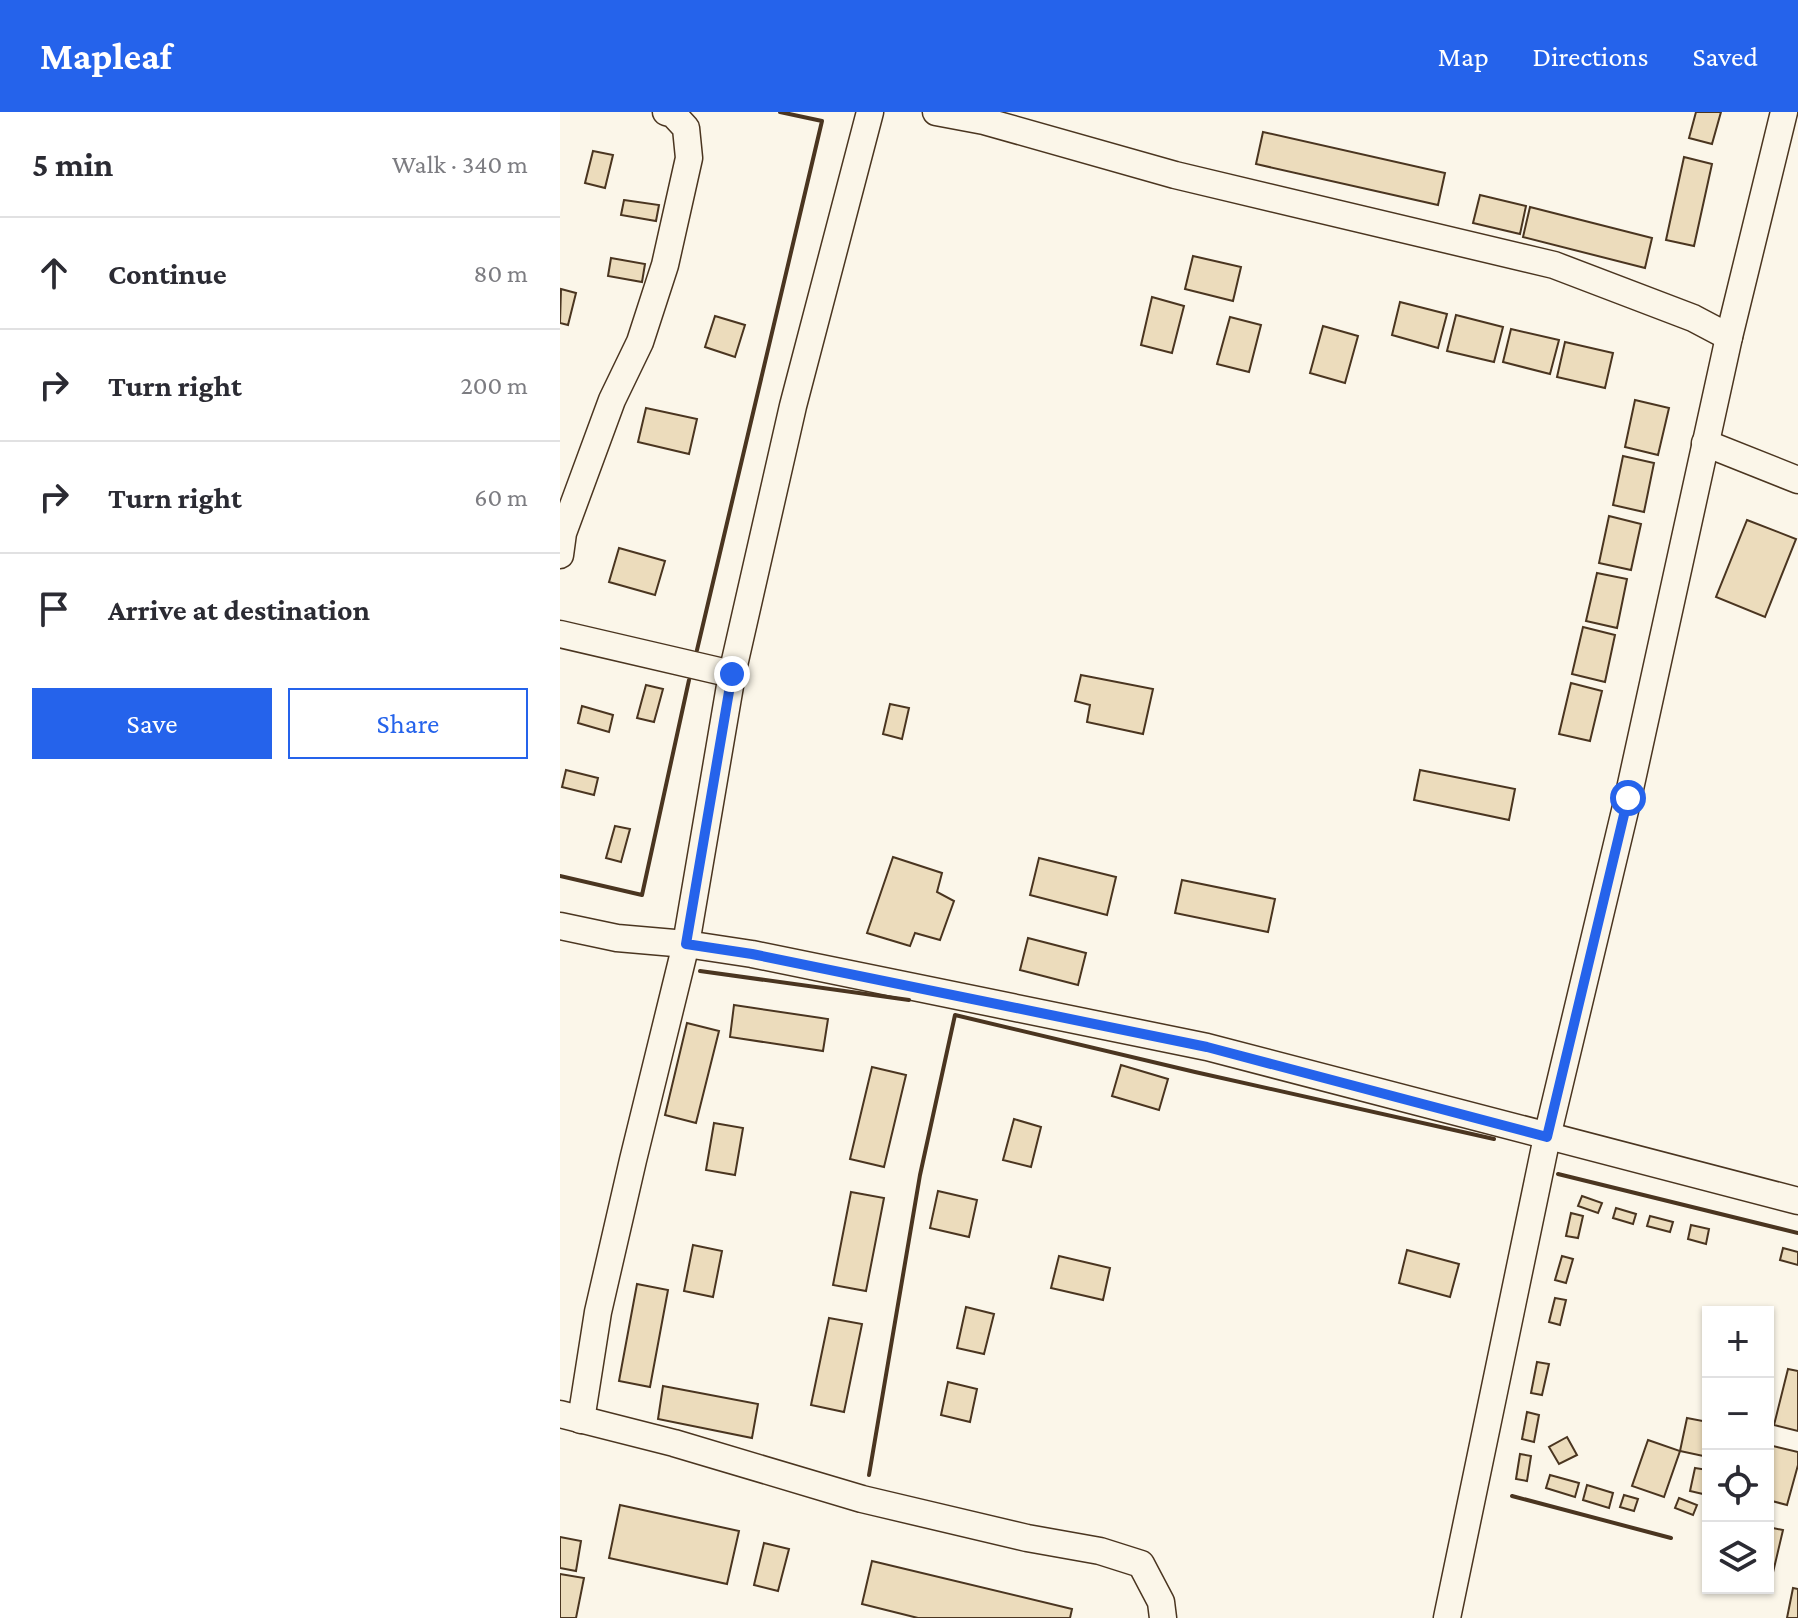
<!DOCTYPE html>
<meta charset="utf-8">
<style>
body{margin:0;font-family:"Crimson Pro",serif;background:#f7f7f7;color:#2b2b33}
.controls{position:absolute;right:24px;bottom:24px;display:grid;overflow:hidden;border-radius:0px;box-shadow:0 2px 6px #0004}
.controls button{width:72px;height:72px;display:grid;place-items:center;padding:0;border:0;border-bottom:2px solid #e1e1e2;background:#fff;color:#2b2b33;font:40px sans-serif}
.stop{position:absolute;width:24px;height:24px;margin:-18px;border:6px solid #2563eb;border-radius:50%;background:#fff}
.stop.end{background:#2563eb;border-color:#fff;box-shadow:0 2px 8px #0008}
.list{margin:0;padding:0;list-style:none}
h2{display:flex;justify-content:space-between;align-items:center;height:104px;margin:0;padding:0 32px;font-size:34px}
h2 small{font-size:26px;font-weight:400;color:#7c7c81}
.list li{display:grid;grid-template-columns:52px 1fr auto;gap:24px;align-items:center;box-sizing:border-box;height:112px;padding:0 32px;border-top:2px solid #e1e1e2}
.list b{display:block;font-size:30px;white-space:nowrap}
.list em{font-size:26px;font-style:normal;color:#7c7c81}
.actions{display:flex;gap:16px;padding:24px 32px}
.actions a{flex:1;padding:18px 0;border:2px solid #2563eb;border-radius:0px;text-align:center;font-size:28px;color:#2563eb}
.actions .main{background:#2563eb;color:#fff}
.icon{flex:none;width:44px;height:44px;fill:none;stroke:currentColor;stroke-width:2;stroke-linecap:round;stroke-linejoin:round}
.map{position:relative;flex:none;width:1238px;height:1506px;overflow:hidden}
header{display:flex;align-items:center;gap:48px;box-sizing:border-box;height:112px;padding:0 40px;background:#2563eb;color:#fff}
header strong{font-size:38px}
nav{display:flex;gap:44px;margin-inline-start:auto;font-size:28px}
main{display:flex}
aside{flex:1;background:#fff}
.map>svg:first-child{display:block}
</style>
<header>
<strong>Mapleaf</strong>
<nav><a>Map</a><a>Directions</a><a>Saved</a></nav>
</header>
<main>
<aside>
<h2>5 min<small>Walk · 340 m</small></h2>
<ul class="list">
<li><svg class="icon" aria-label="ahead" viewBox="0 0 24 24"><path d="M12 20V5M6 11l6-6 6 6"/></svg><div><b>Continue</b></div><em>80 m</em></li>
<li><svg class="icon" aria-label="right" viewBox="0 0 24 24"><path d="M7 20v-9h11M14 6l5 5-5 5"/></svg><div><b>Turn right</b></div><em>200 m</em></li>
<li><svg class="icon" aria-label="right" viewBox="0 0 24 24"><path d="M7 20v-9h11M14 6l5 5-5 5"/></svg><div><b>Turn right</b></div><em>60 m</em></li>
<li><svg class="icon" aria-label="arrive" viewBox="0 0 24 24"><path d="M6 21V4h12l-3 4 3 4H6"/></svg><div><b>Arrive at destination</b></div></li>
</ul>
<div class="actions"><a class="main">Save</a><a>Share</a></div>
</aside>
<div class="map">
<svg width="1238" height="1506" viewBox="0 0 1238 1506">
<rect width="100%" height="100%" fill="#fbf6e9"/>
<g fill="#ecdcbc" stroke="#4a3520" stroke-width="2">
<polygon points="1136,0 1161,0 1152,32 1129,26"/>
<polygon points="703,20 885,61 878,93 696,52"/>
<polygon points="33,39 53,43 45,76 25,71"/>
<polygon points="1124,45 1152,52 1134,134 1106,128"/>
<polygon points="920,83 966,94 960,122 913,111"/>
<polygon points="64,88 99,93 96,109 61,103"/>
<polygon points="970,95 1092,126 1085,156 963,125"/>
<polygon points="633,144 681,155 673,189 625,177"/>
<polygon points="51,146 85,152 82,170 48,164"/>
<polygon points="1,177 16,181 8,213 0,211"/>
<polygon points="592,185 624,194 612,241 581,233"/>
<polygon points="840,190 887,202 878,236 832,223"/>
<polygon points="896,203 943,215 934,250 887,239"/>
<polygon points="155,204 185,213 175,245 145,235"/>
<polygon points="670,205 701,213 689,260 657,252"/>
<polygon points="763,214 798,224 785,271 750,261"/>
<polygon points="951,217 999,228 990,262 943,250"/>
<polygon points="1005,230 1053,241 1045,276 997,265"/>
<polygon points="1075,288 1109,296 1098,343 1065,335"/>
<polygon points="86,296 137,307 129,342 78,330"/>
<polygon points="1063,344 1094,351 1084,400 1053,393"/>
<polygon points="1049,404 1081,412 1071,458 1039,451"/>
<polygon points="1187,408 1236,427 1205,505 1156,485"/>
<polygon points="59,436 105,449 95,483 49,470"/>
<polygon points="1037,461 1067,467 1057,516 1026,509"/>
<polygon points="1023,515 1055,523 1045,570 1012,562"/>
<polygon points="521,563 593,577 583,622 527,610 530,593 515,589"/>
<polygon points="1011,571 1042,579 1030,629 999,622"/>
<polygon points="86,573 103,577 94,610 77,606"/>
<polygon points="330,592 349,596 342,627 323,622"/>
<polygon points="22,594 53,603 49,620 18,611"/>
<polygon points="6,658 38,666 34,683 2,675"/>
<polygon points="860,658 955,677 949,708 854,688"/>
<polygon points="55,714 70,717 61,750 46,746"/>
<polygon points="333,745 382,761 377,780 394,789 380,828 355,821 350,834 307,821"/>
<polygon points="479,746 556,765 547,803 470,783"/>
<polygon points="622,768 715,787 708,820 615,801"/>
<polygon points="468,826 526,841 518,873 460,858"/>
<polygon points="174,893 268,907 263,939 170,925"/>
<polygon points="127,911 159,919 136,1011 105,1003"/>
<polygon points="561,953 608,967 599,998 552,984"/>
<polygon points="312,955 346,963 324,1055 290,1047"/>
<polygon points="454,1007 481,1015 471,1055 443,1048"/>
<polygon points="154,1011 183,1016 175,1063 146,1058"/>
<polygon points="378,1079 417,1088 409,1125 370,1116"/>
<polygon points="291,1080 324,1086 306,1179 273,1173"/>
<polygon points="1022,1084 1042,1091 1038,1101 1018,1094"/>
<polygon points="1056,1096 1076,1102 1073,1112 1053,1106"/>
<polygon points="1011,1101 1023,1104 1018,1126 1006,1124"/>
<polygon points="1090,1104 1113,1110 1110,1120 1087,1114"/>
<polygon points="1131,1113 1149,1117 1146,1132 1128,1127"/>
<polygon points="133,1133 162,1139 153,1185 124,1179"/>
<polygon points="1223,1136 1238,1140 1238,1153 1220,1148"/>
<polygon points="847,1138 899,1152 890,1185 839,1171"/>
<polygon points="499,1144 550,1156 543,1188 491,1176"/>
<polygon points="1002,1144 1013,1147 1006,1171 995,1168"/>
<polygon points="77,1172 108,1178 90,1275 59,1269"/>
<polygon points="995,1186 1006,1188 1000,1213 989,1210"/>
<polygon points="406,1195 434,1202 424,1242 397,1236"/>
<polygon points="269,1206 302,1212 284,1300 251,1293"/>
<polygon points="977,1250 989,1252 982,1283 971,1281"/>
<polygon points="1228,1257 1238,1259 1238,1319 1214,1313"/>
<polygon points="388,1270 417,1277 410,1310 381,1303"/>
<polygon points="103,1274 198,1292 192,1326 98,1307"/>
<polygon points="967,1300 979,1303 974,1330 962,1327"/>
<polygon points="1127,1306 1148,1310 1148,1345 1120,1339"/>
<polygon points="1007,1325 1017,1343 999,1352 989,1335"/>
<polygon points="1088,1328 1120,1339 1104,1385 1072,1374"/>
<polygon points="1209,1333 1238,1340 1238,1353 1227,1393 1208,1388"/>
<polygon points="960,1342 971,1344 967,1369 956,1367"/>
<polygon points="1135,1356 1148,1358 1143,1382 1130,1379"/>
<polygon points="990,1363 1019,1371 1015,1385 986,1376"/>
<polygon points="1027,1373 1053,1381 1049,1396 1023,1388"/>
<polygon points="1064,1383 1078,1387 1074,1399 1060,1395"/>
<polygon points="1119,1386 1137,1393 1133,1403 1115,1396"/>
<polygon points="60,1393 179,1419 167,1472 49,1446"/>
<polygon points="1208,1415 1223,1418 1211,1469 1208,1468"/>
<polygon points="0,1425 21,1429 16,1459 0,1456"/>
<polygon points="204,1431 229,1437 218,1479 194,1473"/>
<polygon points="312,1449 512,1497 510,1506 358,1506 302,1492"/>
<polygon points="0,1462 24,1466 16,1506 0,1506"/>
<polygon points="1233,1476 1238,1477 1238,1506 1227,1506"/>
</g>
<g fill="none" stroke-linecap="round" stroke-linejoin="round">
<defs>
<g id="minor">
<polyline points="376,0 424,9 615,63 994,153 1133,206 1169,225"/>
<polyline points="1145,331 1238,368"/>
<polyline points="0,443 3,421 52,288 80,230 105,153 129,46 126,16 113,2 106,0"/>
<polyline points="0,522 172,562"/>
<polyline points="0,814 57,826 126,832 192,842 647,935 1238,1089"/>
<polyline points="0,1302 114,1331 302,1387 467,1426 540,1439 581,1452 601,1490 603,1506"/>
<polyline points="21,1308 38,1200 73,1048 126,832 172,562 233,294 310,0"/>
<polyline points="887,1506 987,1025 1068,686 1169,225 1224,0"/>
</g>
</defs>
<use href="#minor" stroke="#4a3520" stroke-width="29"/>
<use href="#minor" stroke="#fbf6e9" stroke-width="26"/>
<g stroke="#4a3520" stroke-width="4">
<polyline points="137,538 262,9 220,0"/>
<polyline points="0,764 82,783 129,568"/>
<polyline points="140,859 349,888"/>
<polyline points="998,1062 1238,1121"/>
<polyline points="309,1363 360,1063 395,903 635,960 934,1027"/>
<polyline points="952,1384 1111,1426"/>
</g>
</g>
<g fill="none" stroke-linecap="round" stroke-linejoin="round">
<polyline stroke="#2563eb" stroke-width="10" points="172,562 126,832 192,842 647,935 987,1025 1068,686"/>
</g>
</svg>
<div class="controls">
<button>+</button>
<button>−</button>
<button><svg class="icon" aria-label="locate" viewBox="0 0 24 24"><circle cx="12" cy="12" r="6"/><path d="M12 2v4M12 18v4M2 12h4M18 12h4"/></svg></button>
<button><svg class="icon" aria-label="layers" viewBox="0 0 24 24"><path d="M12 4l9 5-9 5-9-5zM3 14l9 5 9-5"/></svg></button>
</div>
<div class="stop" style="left:1068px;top:686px"></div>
<div class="stop end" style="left:172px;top:562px"></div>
</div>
</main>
